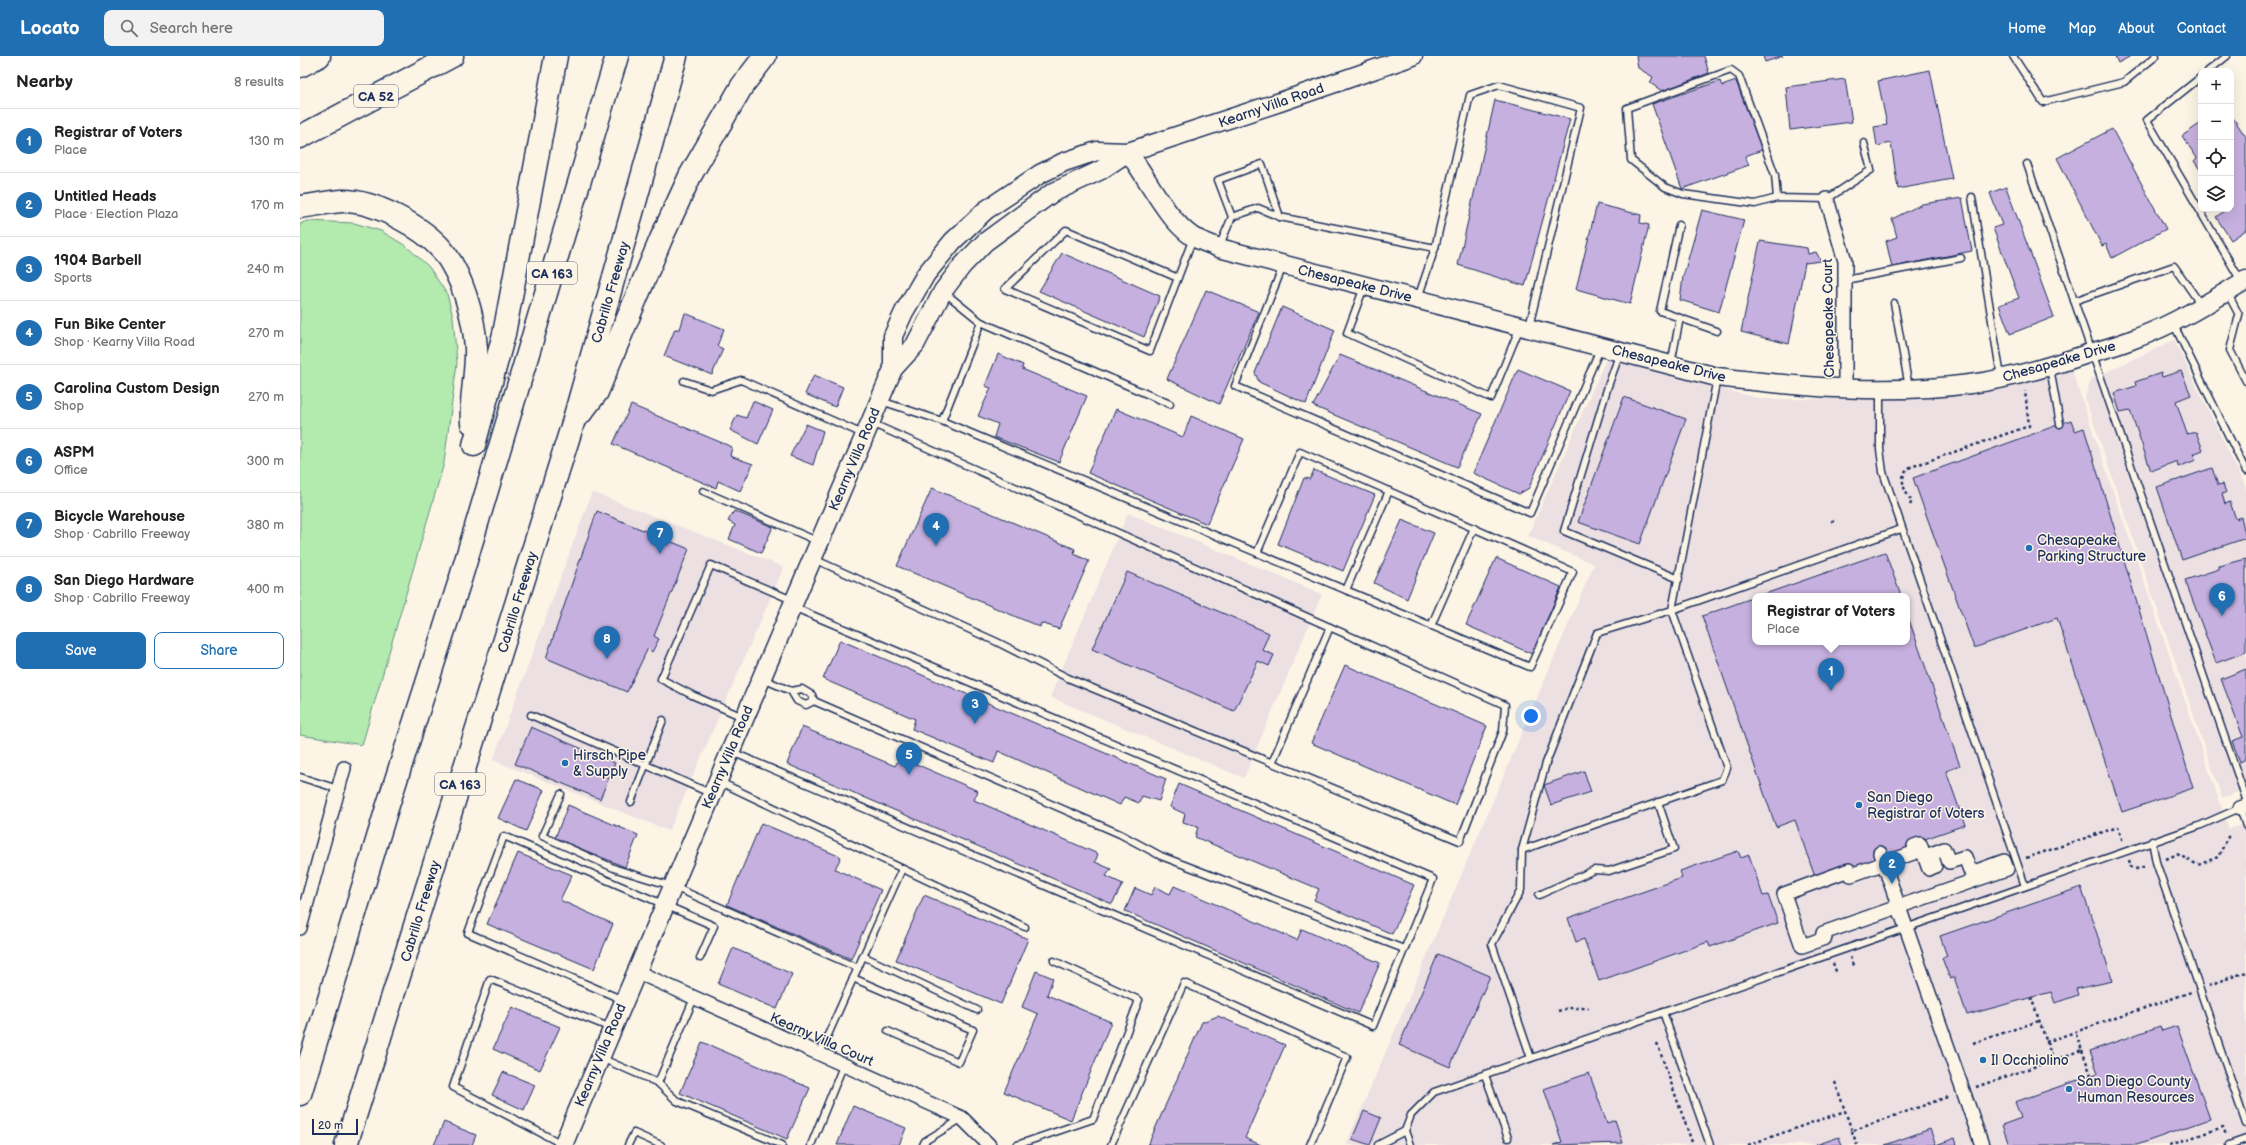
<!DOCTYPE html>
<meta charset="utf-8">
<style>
body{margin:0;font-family:"Balsamiq Sans",sans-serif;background:#f2f2f2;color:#222}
.controls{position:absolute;right:12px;top:12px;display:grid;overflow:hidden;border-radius:8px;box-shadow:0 4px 16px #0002}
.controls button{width:36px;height:36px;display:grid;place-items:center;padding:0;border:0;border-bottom:1px solid #e0e0e0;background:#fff;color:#222;font:20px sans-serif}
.scale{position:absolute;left:12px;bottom:10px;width:46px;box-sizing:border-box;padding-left:4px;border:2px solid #1b2f5e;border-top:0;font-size:11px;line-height:14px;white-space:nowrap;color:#1b2f5e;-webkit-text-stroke:3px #fcf5e5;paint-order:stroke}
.you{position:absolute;left:1231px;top:660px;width:14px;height:14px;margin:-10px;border:3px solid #fff;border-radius:50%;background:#1a73e8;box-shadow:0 0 0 6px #1a73e833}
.badge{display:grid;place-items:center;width:26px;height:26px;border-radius:50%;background:#1f6fb2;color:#fff;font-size:13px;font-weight:700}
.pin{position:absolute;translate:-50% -33px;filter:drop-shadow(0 1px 2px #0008)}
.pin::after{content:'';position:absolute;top:21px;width:14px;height:12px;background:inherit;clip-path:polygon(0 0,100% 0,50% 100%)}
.popup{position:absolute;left:1452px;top:537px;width:158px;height:52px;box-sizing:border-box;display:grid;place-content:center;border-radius:8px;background:#fff;filter:drop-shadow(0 1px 3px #0005);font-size:13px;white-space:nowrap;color:#767676}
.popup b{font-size:15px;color:#222}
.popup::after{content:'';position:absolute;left:50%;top:100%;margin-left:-8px;border:8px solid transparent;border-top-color:#fff}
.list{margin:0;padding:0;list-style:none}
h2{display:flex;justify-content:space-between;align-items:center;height:52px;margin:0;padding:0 16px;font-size:17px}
h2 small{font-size:13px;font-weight:400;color:#767676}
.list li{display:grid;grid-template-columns:26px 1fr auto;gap:12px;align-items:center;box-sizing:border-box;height:64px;padding:0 16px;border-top:1px solid #e0e0e0}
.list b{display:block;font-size:15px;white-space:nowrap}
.list p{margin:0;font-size:13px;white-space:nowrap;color:#767676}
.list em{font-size:13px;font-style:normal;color:#767676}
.actions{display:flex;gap:8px;padding:12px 16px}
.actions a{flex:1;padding:9px 0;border:1px solid #1f6fb2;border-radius:8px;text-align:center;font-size:14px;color:#1f6fb2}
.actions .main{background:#1f6fb2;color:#fff}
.icon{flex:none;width:22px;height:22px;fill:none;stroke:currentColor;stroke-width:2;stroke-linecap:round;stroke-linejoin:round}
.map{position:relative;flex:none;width:1946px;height:1089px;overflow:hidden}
header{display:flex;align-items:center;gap:24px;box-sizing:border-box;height:56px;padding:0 20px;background:#1f6fb2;color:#fff}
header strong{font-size:19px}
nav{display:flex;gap:22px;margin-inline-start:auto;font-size:14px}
.search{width:280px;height:36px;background:#f2f2f2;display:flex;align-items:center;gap:10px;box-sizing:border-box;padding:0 14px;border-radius:8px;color:#767676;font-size:15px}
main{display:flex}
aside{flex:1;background:#fff}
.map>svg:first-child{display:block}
</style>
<header>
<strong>Locato</strong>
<div class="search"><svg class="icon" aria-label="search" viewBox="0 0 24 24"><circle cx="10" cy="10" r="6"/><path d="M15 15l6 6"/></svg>Search here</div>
<nav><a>Home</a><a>Map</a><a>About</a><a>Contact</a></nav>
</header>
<main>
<aside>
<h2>Nearby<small>8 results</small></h2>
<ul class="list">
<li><span class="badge">1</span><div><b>Registrar of Voters</b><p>Place</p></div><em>130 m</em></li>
<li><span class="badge">2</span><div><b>Untitled Heads</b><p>Place · Election Plaza</p></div><em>170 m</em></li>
<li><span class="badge">3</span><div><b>1904 Barbell</b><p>Sports</p></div><em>240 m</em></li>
<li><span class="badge">4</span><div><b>Fun Bike Center</b><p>Shop · Kearny Villa Road</p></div><em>270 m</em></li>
<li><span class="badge">5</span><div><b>Carolina Custom Design</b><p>Shop</p></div><em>270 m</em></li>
<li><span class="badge">6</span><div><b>ASPM</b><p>Office</p></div><em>300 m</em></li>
<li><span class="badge">7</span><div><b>Bicycle Warehouse</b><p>Shop · Cabrillo Freeway</p></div><em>380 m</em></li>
<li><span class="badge">8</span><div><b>San Diego Hardware</b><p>Shop · Cabrillo Freeway</p></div><em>400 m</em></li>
</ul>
<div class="actions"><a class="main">Save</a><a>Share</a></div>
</aside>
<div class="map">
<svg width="1946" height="1089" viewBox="0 0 1946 1089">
<rect width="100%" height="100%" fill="#fcf5e5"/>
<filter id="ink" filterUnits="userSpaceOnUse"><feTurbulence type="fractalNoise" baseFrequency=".025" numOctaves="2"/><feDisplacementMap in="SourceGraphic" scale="8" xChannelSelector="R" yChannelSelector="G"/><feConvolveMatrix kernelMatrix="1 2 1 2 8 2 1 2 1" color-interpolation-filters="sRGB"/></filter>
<g filter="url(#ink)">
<g fill="#ece0e3" fill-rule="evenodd">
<polygon points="1874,284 1946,431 1946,733 1922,742 1785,342 1791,323"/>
<path d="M 1306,303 L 1461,343 L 1626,343 L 1771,312 L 1929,773 L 1946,767 L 1946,1089 L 1046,1089 L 1294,508 L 1228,480 ZM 1455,540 L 1607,540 L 1607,586 L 1455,586 Z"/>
<polygon points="292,436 484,511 369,775 193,704"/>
<polygon points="828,457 1022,538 944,722 750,641"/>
</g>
<polygon fill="#b3ebae" stroke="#678d86" points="7,165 54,167 81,175 106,190 129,211 147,238 153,261 157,307 144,407 62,689 0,679 0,168"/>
<g fill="#c6b0df" stroke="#1b2f5e">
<polygon points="1336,0 1404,0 1409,17 1362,35 1350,27 1353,21 1338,12"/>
<polygon points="1463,0 1483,0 1465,6"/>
<polygon points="1815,0 1831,0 1818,7"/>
<polygon points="1630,14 1652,123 1598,133 1591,87 1577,90 1574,71 1587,69 1578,25"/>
<polygon points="1545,23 1552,66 1490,74 1486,31"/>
<polygon points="1420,25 1422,30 1436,25 1462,94 1445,100 1449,109 1382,133 1352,48"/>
<polygon points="1195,44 1270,63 1225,230 1158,209"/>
<polygon points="1931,59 1946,81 1946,174 1931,184 1916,161 1927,153 1931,153"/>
<polygon points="1901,67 1901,115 1894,105 1897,102 1882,80"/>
<polygon points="1812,73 1866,173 1812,202 1806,188 1802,190 1757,102"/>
<polygon points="1706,131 1754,261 1710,278 1699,249 1719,242 1693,172 1702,169 1690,137"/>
<polygon points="1662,142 1672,195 1592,211 1586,185 1597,181 1592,163 1622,148"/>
<polygon points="1297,148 1341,159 1340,167 1349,169 1330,248 1276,233"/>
<polygon points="1402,154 1444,164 1419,256 1380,244 1383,221"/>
<polygon points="1460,185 1507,192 1508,198 1516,196 1521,205 1505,207 1489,288 1441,276"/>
<polygon points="762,197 860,240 844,281 739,235"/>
<polygon points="906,234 959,256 919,348 867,323"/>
<polygon points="982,251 1035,274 1006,348 959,326 955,317"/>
<polygon points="385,257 424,273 417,290 423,293 412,319 364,300 375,273 380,273"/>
<polygon points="698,298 723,309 722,313 787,340 759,406 694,381 698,368 678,360 691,332 685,330"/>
<polygon points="1040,299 1182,358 1157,411 1013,350"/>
<polygon points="1218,313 1270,335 1229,432 1219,438 1173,417"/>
<polygon points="1881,315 1891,339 1876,345 1887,378 1896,376 1903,394 1893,398 1896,404 1878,411 1877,405 1851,415 1830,354 1820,356 1814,337 1836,330 1835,326 1861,317 1862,321"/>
<polygon points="514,319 543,331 535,351 505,338"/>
<polygon points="1324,341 1386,363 1340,488 1278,466"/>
<polygon points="453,345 473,354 458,388 430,374 437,359 446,362"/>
<polygon points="331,349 432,391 430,400 453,408 440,435 418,425 416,432 313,388"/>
<polygon points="816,353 883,381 891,360 944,383 907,468 788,417"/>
<polygon points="1771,364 1775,375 1784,372 1893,732 1822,756 1757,562 1674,592 1613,422"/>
<polygon points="506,368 523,375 513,409 490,400"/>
<polygon points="1912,412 1918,429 1923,428 1926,437 1922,438 1925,448 1930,446 1936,463 1941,461 1946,482 1882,504 1857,431"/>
<polygon points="1014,414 1075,439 1043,515 978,488 1004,422 1010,423"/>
<polygon points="632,432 775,493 774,498 789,505 759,573 741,567 740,571 597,510"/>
<polygon points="297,455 389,493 354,580 359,583 352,596 348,592 327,636 246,602"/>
<polygon points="434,455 473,471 461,497 429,483 435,469 428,465"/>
<polygon points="1102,464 1134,477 1107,543 1074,527"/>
<polygon points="1585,496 1601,540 1459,540"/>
<polygon points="1196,502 1261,531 1232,598 1166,569"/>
<polygon points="1946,503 1946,596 1916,607 1885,524 1919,513 1919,510"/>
<polygon points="827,516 969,577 962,594 974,599 969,610 958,605 934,655 792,593"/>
<polygon points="1455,541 1455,586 1607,586 1607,558 1660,710 1646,715 1665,769 1613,787 1616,796 1515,821 1495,764 1476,771 1402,560"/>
<polygon points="540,584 866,723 859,745 842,740 839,747 824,741 820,749 698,695 694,707 612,673 615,663 523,623"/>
<polygon points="1045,609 1187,670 1155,749 1011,687"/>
<polygon points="1946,613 1946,703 1940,706 1932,685 1943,681 1921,623"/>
<polygon points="231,671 315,707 300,743 215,708"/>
<polygon points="502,671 595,710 600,701 678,735 674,744 798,798 795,806 811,813 806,820 823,828 812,848 487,708"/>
<polygon points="1284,715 1291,736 1251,749 1244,729"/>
<polygon points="216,723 244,734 226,775 198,762"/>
<polygon points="879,728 1114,829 1092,878 1014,844 1019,833 895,781 898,771 883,766 885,758 870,751"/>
<polygon points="268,749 338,779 325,811 255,782"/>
<polygon points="461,767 541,801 535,813 581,834 551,903 427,849"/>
<polygon points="1438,795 1441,802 1449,799 1463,840 1468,839 1478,867 1410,891 1408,886 1299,925 1284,883 1276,886 1268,862 1382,822 1380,815"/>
<polygon points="218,797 272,819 260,844 313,868 294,913 187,868"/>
<polygon points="874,830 997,884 1002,873 1080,907 1058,957 825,855 835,832 851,839 855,831 870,838"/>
<polygon points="1781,831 1813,925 1776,933 1778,939 1755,947 1751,936 1667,959 1654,921 1650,923 1642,902 1647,900 1640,880"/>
<polygon points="624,839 728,883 701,948 596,904"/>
<polygon points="433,892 492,918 477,953 418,928"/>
<polygon points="1138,898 1190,920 1150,1011 1099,989"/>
<polygon points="736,915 753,922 747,939 811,966 771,1064 704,1036 738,958 722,951"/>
<polygon points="212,951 260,971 240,1014 193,993"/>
<polygon points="918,960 985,989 945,1082 961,1089 848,1089 902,966"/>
<polygon points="1860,970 1862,975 1877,970 1910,1063 1837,1089 1709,1089 1702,1069 1721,1062 1715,1046 1798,1017 1790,995"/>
<polygon points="402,986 510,1032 487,1083 380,1037"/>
<polygon points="203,1016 235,1029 224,1054 192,1039"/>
<polygon points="1289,1017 1307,1067 1315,1064 1323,1087 1253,1089 1262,1086 1244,1033"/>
<polygon points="553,1050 606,1072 599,1089 537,1089"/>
<polygon points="1064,1055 1081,1062 1070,1089 1052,1083"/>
<polygon points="144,1066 176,1079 172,1089 134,1089"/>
<polygon points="1630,1073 1636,1089 1655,1082 1657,1089 1585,1089"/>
<polygon points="1539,1081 1542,1089 1516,1089"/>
</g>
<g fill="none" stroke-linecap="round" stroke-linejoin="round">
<defs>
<g id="lane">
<polyline points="1713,0 1743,46 1824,26 1856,0"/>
<polyline points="1908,15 1927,0"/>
<polyline points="1901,21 1847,64 1941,225"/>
<polyline points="1727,108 1946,743"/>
<polyline points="1672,141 1701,321"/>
<polyline points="1477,142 1455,148 1383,138 1365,131 1331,104 1327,52 1431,14 1439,20 1475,119 1477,142 1527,143 1571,114 1564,87"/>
<polyline points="932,161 958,152 980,161"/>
<polyline points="1379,169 1360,255 1417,275"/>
<polyline points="919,191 932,161 918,124 962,108 980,161 1135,192 1170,39 1199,29 1281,52 1229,271"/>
<polyline points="983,210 935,330 1230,457 1300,293"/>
<polyline points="878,222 766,174 705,233 850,295 893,182"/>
<polyline points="1545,224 1661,202"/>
<polyline points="1064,231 1047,277 1191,342 1220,271"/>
<polyline points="644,236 681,266 870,348"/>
<polyline points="1928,238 1939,259 1930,294 1946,325"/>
<polyline points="1118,242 1135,192"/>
<polyline points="1774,245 1874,210 1901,249"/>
<polyline points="1594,247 1609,332"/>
<polyline points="1873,267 1946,415"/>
<polyline points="1320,297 1308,330 1264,475 1379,523"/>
<polyline points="1371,308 1380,262"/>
<polyline points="1750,312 1760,368"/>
<polyline points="384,325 411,334 441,324 563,378"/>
<polyline points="1580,336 1580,393 1583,416 1725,830"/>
<polyline points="581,345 642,365 1230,611 1273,516 1000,396 957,497"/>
<polyline points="642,365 681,266"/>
<polyline points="403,435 517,485"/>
<polyline points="514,503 697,586 768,622 1160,785 1203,675 1205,649 571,367"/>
<polyline points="1046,534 1089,435"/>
<polyline points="1131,570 1174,472"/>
<polyline points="463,623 491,635 502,633 512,639 514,645"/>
<polyline points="491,635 497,645 506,649 514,645 820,778 861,800 1104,893"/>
<polyline points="231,659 410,737"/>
<polyline points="443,661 392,639 361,623 411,509 492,544"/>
<polyline points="432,696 1073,970 1133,823 493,551"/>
<polyline points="972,707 1030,571"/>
<polyline points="0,721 38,733"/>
<polyline points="420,726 725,871"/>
<polyline points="261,738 242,780 316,813 372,830 558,912"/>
<polyline points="331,746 363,664"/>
<polyline points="1852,785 1856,806 1946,1068"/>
<polyline points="1222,794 1422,724 1427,712 1372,554 1601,473"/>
<polyline points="1239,839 1294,814 1309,815 1374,793 1358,746"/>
<polyline points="563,900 677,954"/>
<polyline points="553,922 673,974 659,1006 588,975"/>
<polyline points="323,944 168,877 204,780 414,870 400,902"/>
<polyline points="1363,956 1410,1089"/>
<polyline points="519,999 602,813"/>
<polyline points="301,1002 358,1027 394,942"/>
<polyline points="1231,1002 1192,888 1221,834 1222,794 1246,707 1297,577 1372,554 1417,322"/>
<polyline points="1185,1019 1208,1082"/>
<polyline points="358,1027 377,1045 482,1089"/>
<polyline points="262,1088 153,1031 190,923 311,972"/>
<polyline points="328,1089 334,1077 361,1089"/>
<polyline points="511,1089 543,1010"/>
<polyline points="623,1089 625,1085 661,1063"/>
<polyline points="717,1089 793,1063 839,944 754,905"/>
<polyline points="811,1089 884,927 1047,1001 1010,1089"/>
<polyline points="1078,1089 1105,1075"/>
<polyline points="1110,1089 1105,1075 1111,1059 1134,1036 1899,770 1940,752 1946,770"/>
<polyline points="1929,1089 1946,1083"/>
</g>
<g id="street">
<polyline points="1527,143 1545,205 1545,334"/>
<polyline points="1940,752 1946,750"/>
<polygon points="1620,788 1629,813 1635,810 1631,798 1644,793 1649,806 1665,801 1671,817 1704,805 1707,813 1523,877 1525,882 1502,890 1484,838 1549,814 1551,819 1616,796 1614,790"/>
<polyline points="1580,797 1682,1089"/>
<polyline points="0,872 44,712"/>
<polyline points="335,915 662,1062 689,1089"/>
</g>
<g id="secondary">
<path d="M 828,96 C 848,122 866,163 893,181 C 901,185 910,188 919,192 L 1417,321 C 1501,331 1586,339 1670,328 C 1710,323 1749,311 1787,298 C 1805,293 1822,288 1839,281 C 1877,267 1911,245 1946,224"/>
<polyline points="593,313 593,280 604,256 626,218 653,185 686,154 740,118 764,106 797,95 828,96"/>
<polyline points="263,1089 593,313 615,289 643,235 662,210 685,186 752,137 801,114 828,96 980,46 1113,0"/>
</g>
<g id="highway">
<polyline points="0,10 19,0"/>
<polyline points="0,81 152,0"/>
<path d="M 0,151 C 14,149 28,146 42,145 C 74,144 123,171 143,195 C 162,219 174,261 176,292 C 177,317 170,342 172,367"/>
<polyline points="280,358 297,336 361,183 390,120 442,30 465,0"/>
<polyline points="174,389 204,278 256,0"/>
<polyline points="0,1038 87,752 161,521 317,0"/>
<polyline points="46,1089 273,367 376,0"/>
</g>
</defs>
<use href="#lane" stroke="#1b2f5e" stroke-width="9"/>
<use href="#street" stroke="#1b2f5e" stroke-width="16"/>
<use href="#secondary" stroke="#1b2f5e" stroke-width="21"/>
<use href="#highway" stroke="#1b2f5e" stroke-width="25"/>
<g stroke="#1b2f5e" stroke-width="2.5" stroke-dasharray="3 3" stroke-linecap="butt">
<path d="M 1610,449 L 1612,445 C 1603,435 1599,421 1608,412 L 1729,370 L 1725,335"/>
<polyline points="1531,465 1537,466"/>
<polyline points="1726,802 1818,771 1823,786"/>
<polyline points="1866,803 1877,798 1898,809 1918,801 1929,779"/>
<polyline points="1829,804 1831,811 1836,813 1846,810"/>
<polyline points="1550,901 1554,912"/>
<polyline points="1533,907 1537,918"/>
<polyline points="1909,929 1946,916"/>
<polyline points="1731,941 1753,1004"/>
<polyline points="1258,955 1268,952 1289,952"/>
<polyline points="1746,986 1891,936"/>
<polyline points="1357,987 1393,1089"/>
<polyline points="1673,987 1739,965"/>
<polyline points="1782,994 1791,1019"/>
<polyline points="1535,1026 1552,1075 1650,1040"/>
<polyline points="1676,1031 1782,994 1775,976"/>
<polyline points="1552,1075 1557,1089"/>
<polyline points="1448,1089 1545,1055"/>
<polyline points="1870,1089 1923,1071 1926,1079"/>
</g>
<use href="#lane" stroke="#fcf5e5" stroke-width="6"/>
<use href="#street" stroke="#fcf5e5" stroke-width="13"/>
<use href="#secondary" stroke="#fcf5e5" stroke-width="18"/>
<use href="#highway" stroke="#fcf5e5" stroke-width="22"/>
</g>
</g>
<g fill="#1f6fb2" stroke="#fcf5e5" stroke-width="1.5">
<circle cx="1729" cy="492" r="4"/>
<circle cx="265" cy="707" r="4"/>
<circle cx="1559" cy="749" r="4"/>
<circle cx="1683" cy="1004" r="4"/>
<circle cx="1769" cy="1033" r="4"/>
</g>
<g text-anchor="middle" stroke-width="3" stroke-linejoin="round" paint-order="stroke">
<g fill="#fcf5e5" stroke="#5e6a86" stroke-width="1">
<rect x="54" y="29" width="44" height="22" rx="3"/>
<rect x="227" y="206" width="50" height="22" rx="3"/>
<rect x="135" y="717" width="50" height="22" rx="3"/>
</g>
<g font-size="13" font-weight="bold" fill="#1b2f5e">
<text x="76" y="45">CA 52</text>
<text x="252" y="222">CA 163</text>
<text x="160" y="733">CA 163</text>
</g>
<g font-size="14" fill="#1b2f5e" stroke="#fcf5e5">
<text transform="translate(971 49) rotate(-19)" y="5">Kearny Villa Road</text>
<text transform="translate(1055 227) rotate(14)" y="5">Chesapeake Drive</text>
<text transform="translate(310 236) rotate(-74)" y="5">Cabrillo Freeway</text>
<text transform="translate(1528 262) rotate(-91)" y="5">Chesapeake Court</text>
<text transform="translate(1759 305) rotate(-16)" y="5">Chesapeake Drive</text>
<text transform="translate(1369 307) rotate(14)" y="5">Chesapeake Drive</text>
<text transform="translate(554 403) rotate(-67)" y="5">Kearny Villa Road</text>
<text transform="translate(217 546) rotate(-73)" y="5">Cabrillo Freeway</text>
<text transform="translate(427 701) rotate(-67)" y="5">Kearny Villa Road</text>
<text transform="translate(120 855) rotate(-73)" y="5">Cabrillo Freeway</text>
<text transform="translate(522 983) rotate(24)" y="5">Kearny Villa Court</text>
<text transform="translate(300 999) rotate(-67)" y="5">Kearny Villa Road</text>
</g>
<g font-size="14" fill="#1b2f5e" stroke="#fcf5e5" text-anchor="start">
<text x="1737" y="489">Chesapeake<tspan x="1737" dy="16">Parking Structure</tspan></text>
<text x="273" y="704">Hirsch Pipe<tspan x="273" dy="16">&amp; Supply</tspan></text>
<text x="1567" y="746">San Diego<tspan x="1567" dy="16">Registrar of Voters</tspan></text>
<text x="1691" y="1009">Il Occhiolino</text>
<text x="1777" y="1030">San Diego County<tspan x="1777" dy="16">Human Resources</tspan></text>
</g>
</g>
</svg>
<div class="controls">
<button>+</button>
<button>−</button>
<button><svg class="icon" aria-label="locate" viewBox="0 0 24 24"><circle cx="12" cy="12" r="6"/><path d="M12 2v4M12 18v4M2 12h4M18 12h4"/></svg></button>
<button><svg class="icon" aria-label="layers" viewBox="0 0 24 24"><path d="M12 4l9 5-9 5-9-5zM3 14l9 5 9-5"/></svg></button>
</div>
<div class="scale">20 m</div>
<div class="you"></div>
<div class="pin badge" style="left:1531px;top:635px">1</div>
<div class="popup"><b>Registrar of Voters</b>Place</div>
<div class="pin badge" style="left:1592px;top:828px">2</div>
<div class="pin badge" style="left:675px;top:668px">3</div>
<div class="pin badge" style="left:636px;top:490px">4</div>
<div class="pin badge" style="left:609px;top:719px">5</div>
<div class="pin badge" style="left:1922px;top:560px">6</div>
<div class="pin badge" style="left:360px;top:498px">7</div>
<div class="pin badge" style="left:307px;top:603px">8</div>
</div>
</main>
